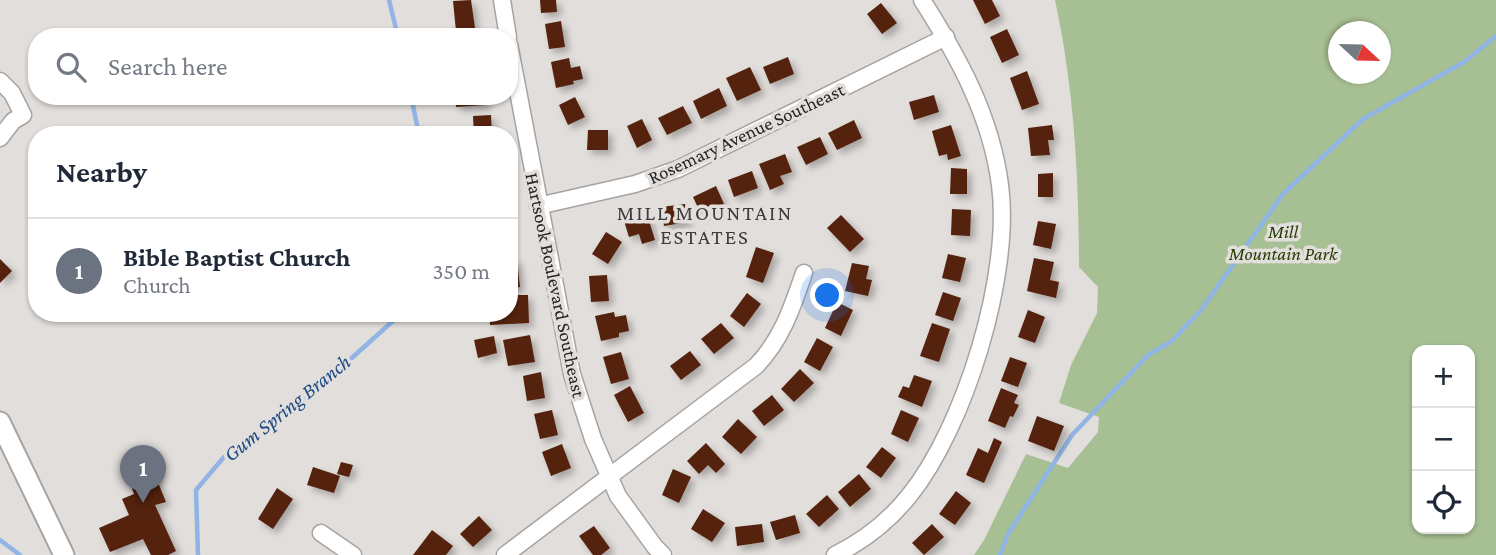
<!DOCTYPE html>
<meta charset="utf-8">
<style>
body{margin:0;font-family:"Crimson Pro",serif;background:#f6f6f7;color:#1f2937}
.controls{position:absolute;right:21px;bottom:21px;display:grid;overflow:hidden;border-radius:14px;box-shadow:0 2px 5px #0004}
.controls button{width:63px;height:63px;display:grid;place-items:center;padding:0;border:0;border-bottom:2px solid #e0e1e3;background:#fff;color:#1f2937;font:35px sans-serif}
.compass{position:absolute;left:1328px;top:21px;width:63px;height:63px;border-radius:50%;background:#fff;box-shadow:0 2px 5px #0004;rotate:112deg}
.you{position:absolute;left:828px;top:296px;width:24px;height:24px;margin:-18px;border:5px solid #fff;border-radius:50%;background:#1a73e8;box-shadow:0 0 0 10px #1a73e833}
.badge{display:grid;place-items:center;width:46px;height:46px;border-radius:50%;background:#5439b1;color:#fff;font-size:23px;font-weight:700}
.pin{position:absolute;translate:-50% -58px;filter:drop-shadow(0 2px 4px #0008)}
.pin::after{content:'';position:absolute;top:37px;width:24px;height:21px;background:inherit;clip-path:polygon(0 0,100% 0,50% 100%)}
.list{margin:0;padding:0;list-style:none}
h2{display:flex;justify-content:space-between;align-items:center;height:91px;margin:0;padding:0 28px;font-size:30px}
h2 small{font-size:23px;font-weight:400;color:#747a83}
.list li{display:grid;grid-template-columns:46px 1fr auto;gap:21px;align-items:center;box-sizing:border-box;height:105px;padding:0 28px;border-top:2px solid #e0e1e3}
.list b{display:block;font-size:26px;white-space:nowrap}
.list p{margin:0;font-size:23px;white-space:nowrap;color:#747a83}
.list em{font-size:23px;font-style:normal;color:#747a83}
.icon{flex:none;width:38px;height:38px;fill:none;stroke:currentColor;stroke-width:2;stroke-linecap:round;stroke-linejoin:round}
.map{position:relative;flex:none;width:1496px;height:555px;overflow:hidden}
.search{position:absolute;background:#fff;box-shadow:0 2px 5px #0004;left:28px;top:28px;width:490px;height:77px;display:flex;align-items:center;gap:18px;box-sizing:border-box;padding:0 24px;border-radius:28px;color:#747a83;font-size:26px}
.panel{position:absolute;background:#fff;box-shadow:0 2px 5px #0004;left:28px;top:126px;width:490px;height:196px;border-radius:28px}
.map>svg:first-child{display:block}
</style>
<div class="map">
<svg width="1496" height="555" viewBox="0 0 1496 555">
<defs>
<filter id="shadow"><feDropShadow dx="4.5" dy="4.5" stdDeviation="3.5" flood-color="#0004"/></filter>
</defs>
<rect width="100%" height="100%" fill="#e2dedc"/>
<path fill="#a6bf93" fill-rule="evenodd" d="M 1055,0 L 1496,0 L 1496,555 L 974,555 L 984,540 L 1026,454 L 1068,468 L 1098,432 L 1099,417 L 1059,403 L 1071,365 L 1097,313 L 1098,287 L 1079,267 C 1079,177 1074,88 1055,0 ZM 1338,32 L 1380,32 L 1380,74 L 1338,74 ZM 1417,350 L 1470,350 L 1470,529 L 1417,529 Z"/>
<g fill="none" stroke-linecap="round" stroke-linejoin="round">
<g stroke="#90b4e3" stroke-width="4.5">
<polyline points="389,0 398,37"/>
<polyline points="411,96 419,135"/>
<polyline points="0,540 20,555"/>
<polyline points="198,555 196,490 224,457 258,437 298,402 326,381 393,321 398,313"/>
<polyline points="1000,555 1008,534 1072,435 1148,355 1172,341 1201,310 1283,194 1363,119 1464,62 1496,36"/>
</g>
</g>
<g fill="#542310" filter="url(#shadow)">
<polygon points="471,0 475,28 456,31 453,1"/>
<polygon points="540,0 556,0 557,12 541,13"/>
<polygon points="973,0 992,0 1000,16 985,24"/>
<polygon points="881,3 897,23 882,34 867,14"/>
<polygon points="561,21 565,47 549,49 545,24"/>
<polygon points="1007,29 1019,55 1002,63 990,37"/>
<polygon points="788,57 794,74 770,84 763,67"/>
<polygon points="569,58 571,68 580,66 583,79 573,81 574,84 556,88 551,62"/>
<polygon points="750,67 761,90 737,101 726,78"/>
<polygon points="1027,71 1039,104 1022,110 1010,78"/>
<polygon points="719,88 727,106 701,119 693,101"/>
<polygon points="934,95 939,112 914,120 909,102"/>
<polygon points="455,96 486,96 486,105 456,107"/>
<polygon points="575,97 585,117 568,125 559,105"/>
<polygon points="683,106 692,123 667,135 658,118"/>
<polygon points="491,115 492,135 474,135 473,116"/>
<polygon points="642,119 652,140 637,148 627,126"/>
<polygon points="854,120 862,138 837,150 828,133"/>
<polygon points="951,125 961,156 948,160 947,154 939,156 932,131"/>
<polygon points="1052,125 1054,140 1048,140 1050,155 1031,156 1028,128"/>
<polygon points="588,130 608,130 608,150 587,150"/>
<polygon points="820,137 828,154 806,165 797,147"/>
<polygon points="785,154 792,172 780,176 784,184 770,190 759,164"/>
<polygon points="951,168 967,169 967,194 950,194"/>
<polygon points="752,171 758,188 734,197 728,180"/>
<polygon points="1053,173 1053,197 1038,197 1038,174"/>
<polygon points="716,186 724,204 701,214 693,197"/>
<polygon points="685,204 688,222 664,226 661,207"/>
<polygon points="952,209 971,210 970,236 951,235"/>
<polygon points="647,214 655,240 642,244 639,234 629,237 624,221"/>
<polygon points="841,215 864,239 850,252 827,228"/>
<polygon points="1038,221 1056,224 1051,249 1033,245"/>
<polygon points="606,232 622,242 608,264 592,254"/>
<polygon points="756,247 774,253 763,283 746,277"/>
<polygon points="948,254 966,258 960,282 942,278"/>
<polygon points="1034,258 1054,262 1050,280 1059,282 1056,298 1027,291"/>
<polygon points="0,259 12,271 0,283"/>
<polygon points="517,259 520,287 509,289 509,260"/>
<polygon points="852,263 869,266 866,279 872,280 868,296 845,291"/>
<polygon points="607,275 609,301 591,302 589,276"/>
<polygon points="943,292 961,298 953,321 935,315"/>
<polygon points="747,293 761,304 744,327 730,316"/>
<polygon points="509,295 528,295 529,323 490,325 489,313 509,313"/>
<polygon points="837,302 853,310 841,336 825,328"/>
<polygon points="1028,310 1045,317 1035,343 1018,337"/>
<polygon points="614,312 615,317 626,315 629,331 619,333 619,337 601,341 595,316"/>
<polygon points="721,323 734,338 714,354 701,339"/>
<polygon points="932,323 950,329 939,362 920,356"/>
<polygon points="530,335 535,362 508,366 503,340"/>
<polygon points="494,336 497,353 478,358 474,340"/>
<polygon points="817,338 833,347 820,371 804,362"/>
<polygon points="690,351 701,365 681,380 670,366"/>
<polygon points="621,352 629,379 611,384 603,357"/>
<polygon points="1010,357 1027,363 1018,387 1001,381"/>
<polygon points="800,369 814,383 794,402 781,389"/>
<polygon points="541,372 545,398 527,401 523,376"/>
<polygon points="914,375 932,381 922,407 898,397 903,386 909,388"/>
<polygon points="630,386 644,413 628,422 614,395"/>
<polygon points="1001,388 1018,395 1014,403 1019,405 1013,417 1010,416 1005,428 988,421"/>
<polygon points="772,395 784,410 764,426 752,411"/>
<polygon points="552,410 558,435 540,439 534,414"/>
<polygon points="901,410 919,418 908,442 891,434"/>
<polygon points="1037,416 1064,426 1054,451 1028,441"/>
<polygon points="738,419 757,437 741,454 722,437"/>
<polygon points="994,438 1002,442 984,483 966,475 978,448 988,453"/>
<polygon points="706,443 725,464 716,473 708,465 699,474 687,461"/>
<polygon points="562,444 571,468 551,476 542,452"/>
<polygon points="882,447 896,458 881,478 866,467"/>
<polygon points="146,453 166,502 155,505 176,551 168,555 151,555 143,539 110,552 99,528 129,515 122,499 134,494 124,465"/>
<polygon points="341,462 353,465 349,477 337,474"/>
<polygon points="313,467 340,476 334,493 307,485"/>
<polygon points="673,469 691,477 679,503 662,495"/>
<polygon points="859,474 871,489 850,507 838,492"/>
<polygon points="277,488 293,499 273,529 258,519"/>
<polygon points="956,491 971,503 955,525 939,514"/>
<polygon points="827,495 839,509 819,527 806,514"/>
<polygon points="703,509 725,523 712,542 691,529"/>
<polygon points="795,515 800,533 776,540 770,522"/>
<polygon points="479,516 492,530 473,547 460,534"/>
<polygon points="762,524 764,542 737,546 735,527"/>
<polygon points="932,524 944,537 924,555 912,543"/>
<polygon points="594,526 610,548 601,555 593,555 579,536"/>
<polygon points="432,530 453,546 446,555 413,555"/>
</g>
<g fill="none" stroke-linecap="round" stroke-linejoin="round">
<defs>
<g id="minor">
<polyline points="502,0 508,37"/>
<polyline points="509,44 572,374 593,439 618,496 655,547 663,555"/>
<polyline points="0,81 12,93 23,115 13,121 0,138"/>
<polyline points="538,206 635,184 678,169 946,37"/>
<polyline points="321,533 353,555"/>
<path d="M 505,555 L 756,366 C 782,339 792,308 804,273"/>
<path d="M 835,555 C 863,541 889,521 909,496 C 965,427 1012,273 1000,185 C 991,116 959,58 922,0"/>
</g>
<polyline id="tertiary" points="0,422 64,555"/>
</defs>
<use href="#minor" stroke="#a7a3a1" stroke-width="19"/>
<use href="#tertiary" stroke="#a7a3a1" stroke-width="23"/>
<use href="#minor" stroke="#fff" stroke-width="16"/>
<use href="#tertiary" stroke="#fff" stroke-width="19"/>
</g>
<g text-anchor="middle" stroke-width="7" stroke-linejoin="round" paint-order="stroke">
<g font-size="19" fill="#252423" stroke="#e2dedc">
<text transform="translate(746 133) rotate(-25)" y="7">Rosemary Avenue Southeast</text>
<text transform="translate(556 285) rotate(78)" y="7">Hartsook Boulevard Southeast</text>
</g>
<g font-size="19" font-style="italic" fill="#243e04" stroke="#e2dedc">
<text x="1283" y="238">Mill<tspan x="1283" dy="22">Mountain Park</tspan></text>
</g>
<g font-size="21" letter-spacing="2" fill="#3f3c3b" stroke="#e2dedc">
<text x="705" y="220">MILL MOUNTAIN<tspan x="705" dy="24">ESTATES</tspan></text>
</g>
<g font-size="21" font-style="italic" fill="#1b4982" stroke="#e2dedc">
<text transform="translate(287 408) rotate(-39)" y="7">Gum Spring Branch</text>
</g>
</g>
</svg>
<div class="controls">
<button>+</button>
<button>−</button>
<button><svg class="icon" aria-label="locate" viewBox="0 0 24 24"><circle cx="12" cy="12" r="6"/><path d="M12 2v4M12 18v4M2 12h4M18 12h4"/></svg></button>
</div>
<svg class="compass" viewBox="-18 -18 36 36"><path d="M0-13l5 13h-10z" fill="#e53935"/><path d="M0 13l5-13h-10z" fill="#747a83"/></svg>
<div class="you"></div>
<div class="pin badge" style="left:143px;top:503px;background:#6b7280">1</div>
<div class="search"><svg class="icon" aria-label="search" viewBox="0 0 24 24"><circle cx="10" cy="10" r="6"/><path d="M15 15l6 6"/></svg>Search here</div>
<section class="panel">
<h2>Nearby<small></small></h2>
<ul class="list">
<li><span class="badge" style="background:#6b7280">1</span><div><b>Bible Baptist Church</b><p>Church</p></div><em>350 m</em></li>
</ul>
</section>
</div>
